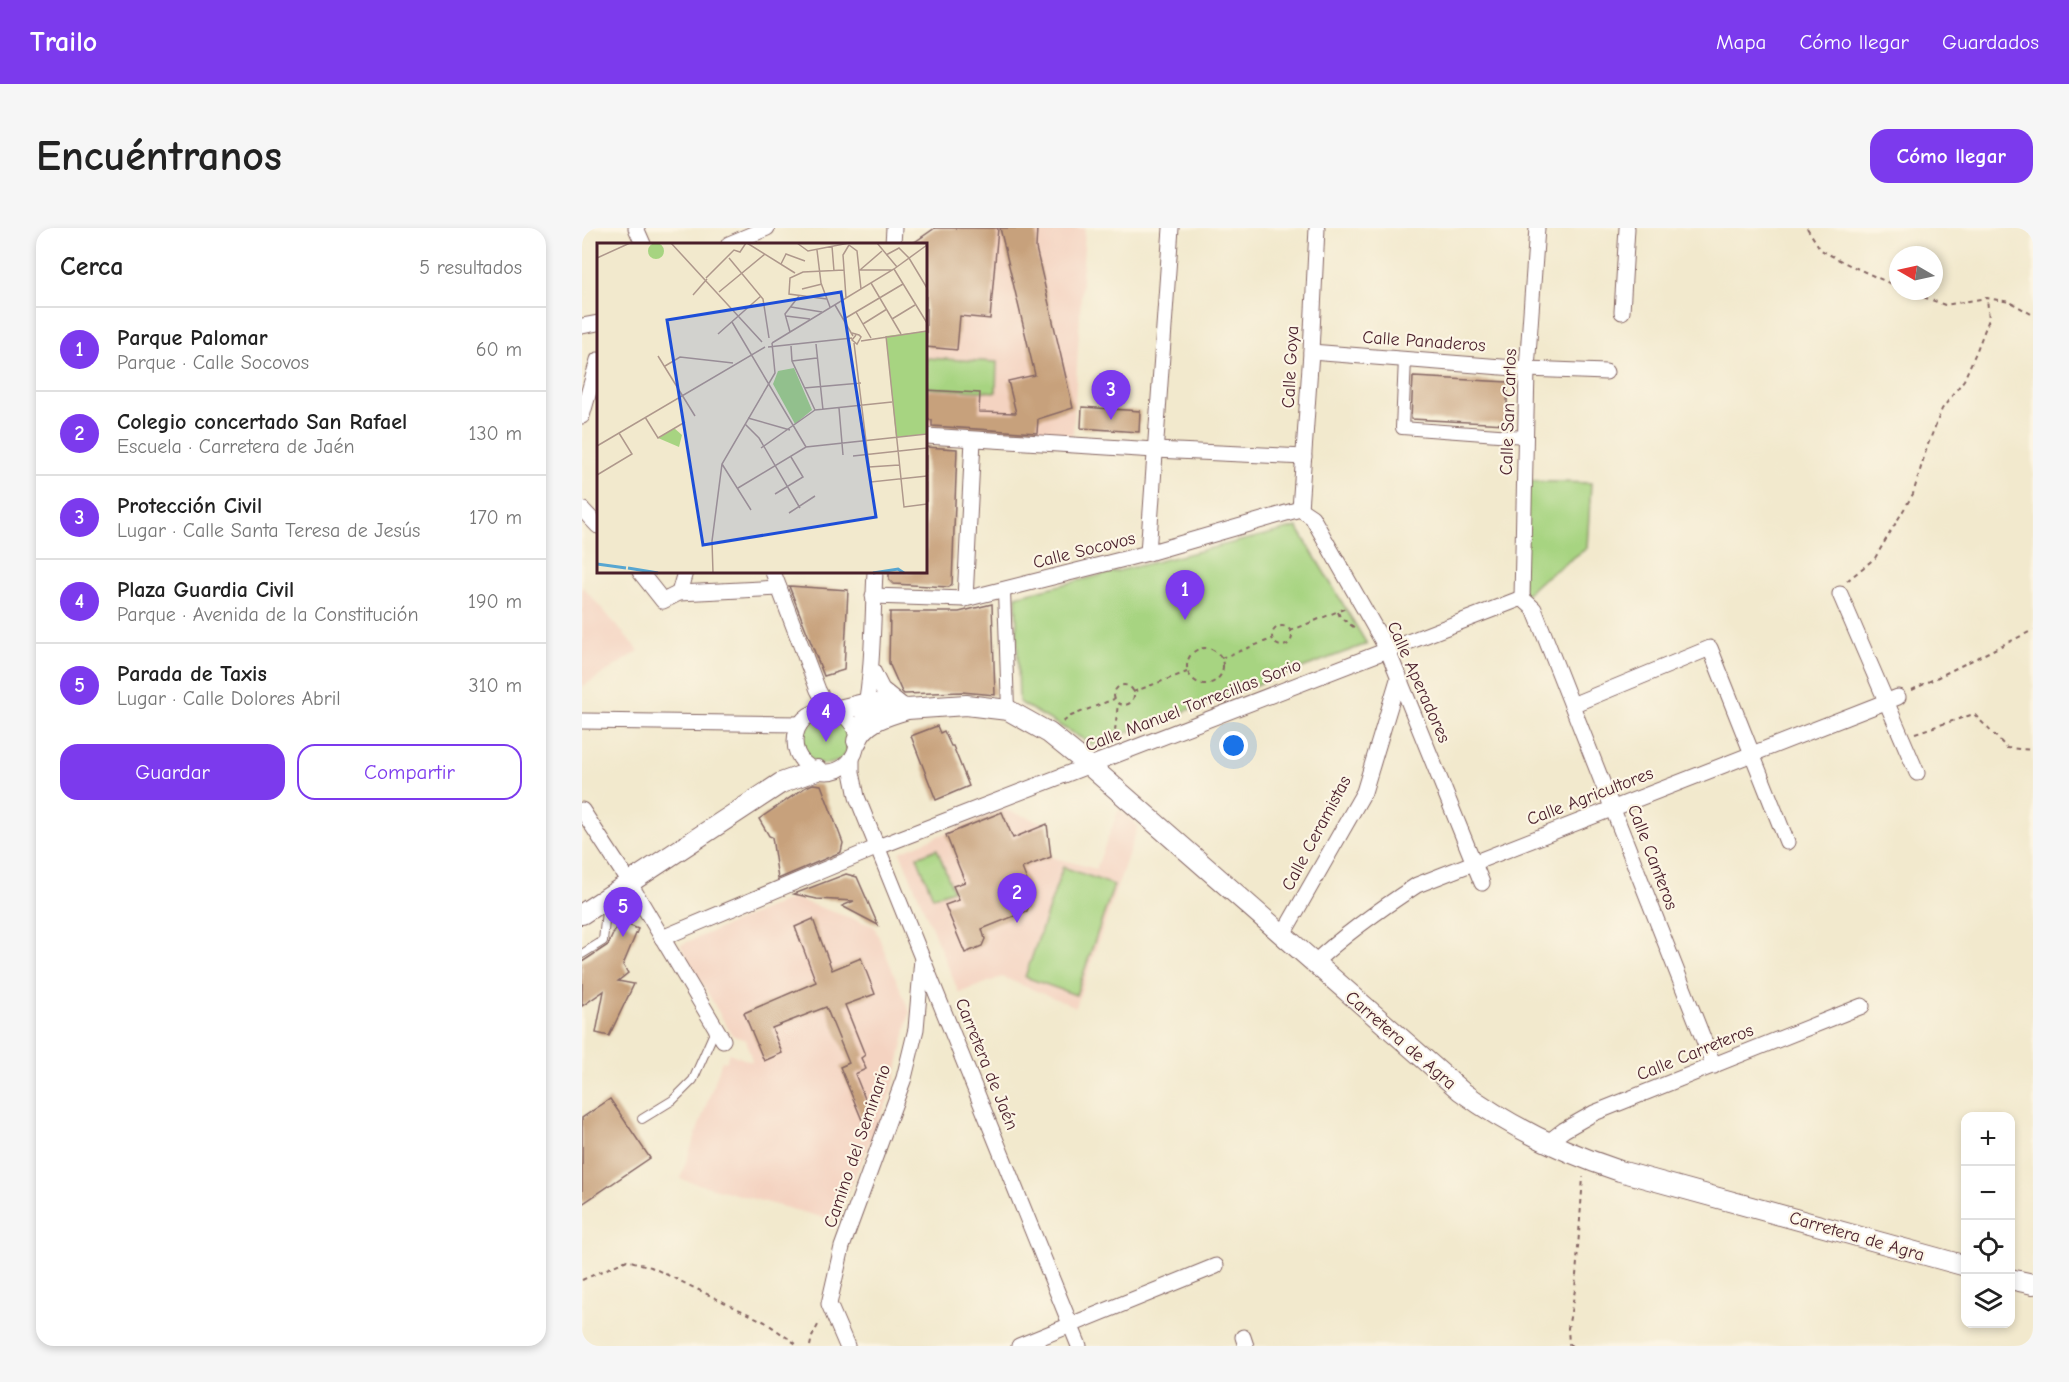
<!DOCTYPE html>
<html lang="es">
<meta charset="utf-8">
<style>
body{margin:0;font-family:"Comic Neue",sans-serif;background:#f6f6f6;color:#222}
.controls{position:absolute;right:18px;bottom:18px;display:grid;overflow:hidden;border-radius:12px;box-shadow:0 3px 9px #0003}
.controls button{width:54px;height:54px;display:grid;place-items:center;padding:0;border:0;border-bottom:2px solid #e0e0e0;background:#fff;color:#222;font:30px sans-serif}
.compass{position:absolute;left:1307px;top:18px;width:54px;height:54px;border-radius:50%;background:#fff;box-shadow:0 3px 9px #0003;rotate:279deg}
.you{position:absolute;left:652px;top:518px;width:21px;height:21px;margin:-15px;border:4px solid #fff;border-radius:50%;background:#1a73e8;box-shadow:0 0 0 9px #1a73e833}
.badge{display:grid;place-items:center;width:39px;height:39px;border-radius:50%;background:#7c3aed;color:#fff;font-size:20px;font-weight:700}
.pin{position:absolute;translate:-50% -50px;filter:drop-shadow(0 2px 3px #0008)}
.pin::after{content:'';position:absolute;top:32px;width:21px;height:18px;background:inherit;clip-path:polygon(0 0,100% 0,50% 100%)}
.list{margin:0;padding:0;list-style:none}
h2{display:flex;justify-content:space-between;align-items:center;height:78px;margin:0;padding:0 24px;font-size:26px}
h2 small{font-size:20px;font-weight:400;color:#767676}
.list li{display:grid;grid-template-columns:39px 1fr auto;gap:18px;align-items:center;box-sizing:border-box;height:84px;padding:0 24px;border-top:2px solid #e0e0e0}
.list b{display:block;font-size:22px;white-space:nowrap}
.list p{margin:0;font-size:20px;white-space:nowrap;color:#767676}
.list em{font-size:20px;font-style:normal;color:#767676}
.actions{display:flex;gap:12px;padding:18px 24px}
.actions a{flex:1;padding:14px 0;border:2px solid #7c3aed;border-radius:18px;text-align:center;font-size:21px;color:#7c3aed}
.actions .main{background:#7c3aed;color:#fff}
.icon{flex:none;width:33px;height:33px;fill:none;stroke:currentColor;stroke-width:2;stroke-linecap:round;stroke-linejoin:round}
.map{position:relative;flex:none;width:1451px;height:1118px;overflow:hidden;border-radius:18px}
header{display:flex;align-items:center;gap:36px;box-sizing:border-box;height:84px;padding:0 30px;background:#7c3aed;color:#fff}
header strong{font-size:28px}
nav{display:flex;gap:33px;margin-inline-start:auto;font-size:21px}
.intro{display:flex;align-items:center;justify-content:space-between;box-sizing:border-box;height:144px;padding:0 36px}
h1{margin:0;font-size:42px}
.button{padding:15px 27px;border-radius:18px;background:#7c3aed;color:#fff;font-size:21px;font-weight:700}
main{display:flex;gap:36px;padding:0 36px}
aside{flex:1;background:#fff;border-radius:18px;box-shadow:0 3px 9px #0003}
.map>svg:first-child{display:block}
</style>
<header>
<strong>Trailo</strong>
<nav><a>Mapa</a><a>Cómo llegar</a><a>Guardados</a></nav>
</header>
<div class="intro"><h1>Encuéntranos</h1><a class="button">Cómo llegar</a></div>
<main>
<aside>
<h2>Cerca<small>5 resultados</small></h2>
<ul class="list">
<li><span class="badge">1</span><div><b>Parque Palomar</b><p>Parque · Calle Socovos</p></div><em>60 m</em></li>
<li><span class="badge">2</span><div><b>Colegio concertado San Rafael</b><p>Escuela · Carretera de Jaén</p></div><em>130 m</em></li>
<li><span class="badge">3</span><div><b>Protección Civil</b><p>Lugar · Calle Santa Teresa de Jesús</p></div><em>170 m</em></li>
<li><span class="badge">4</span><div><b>Plaza Guardia Civil</b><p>Parque · Avenida de la Constitución</p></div><em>190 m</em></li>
<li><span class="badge">5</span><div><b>Parada de Taxis</b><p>Lugar · Calle Dolores Abril</p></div><em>310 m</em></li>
</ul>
<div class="actions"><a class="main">Guardar</a><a>Compartir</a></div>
</aside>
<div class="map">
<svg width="1451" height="1118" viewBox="0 0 1451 1118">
<rect width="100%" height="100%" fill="#fcf5e5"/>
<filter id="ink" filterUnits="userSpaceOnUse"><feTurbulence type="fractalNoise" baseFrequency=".0167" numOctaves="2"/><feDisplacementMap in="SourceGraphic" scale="12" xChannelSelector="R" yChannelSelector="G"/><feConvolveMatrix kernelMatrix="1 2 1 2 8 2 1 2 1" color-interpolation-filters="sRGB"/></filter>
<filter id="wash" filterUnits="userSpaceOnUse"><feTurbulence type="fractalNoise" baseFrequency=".008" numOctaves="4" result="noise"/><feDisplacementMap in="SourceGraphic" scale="24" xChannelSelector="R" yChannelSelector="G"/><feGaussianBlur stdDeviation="1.35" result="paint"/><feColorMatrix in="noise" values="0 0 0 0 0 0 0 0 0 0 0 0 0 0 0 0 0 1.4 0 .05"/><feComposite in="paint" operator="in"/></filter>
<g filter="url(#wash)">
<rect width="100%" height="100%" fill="#f2e9cd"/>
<g fill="#f4d3c1">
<polygon points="353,0 503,0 491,207 344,198 344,16 335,16 335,12"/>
<polygon points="0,358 57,423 0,459"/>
<polygon points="421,581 465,596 469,629 514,641 537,581 556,598 494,779 420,749 377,765 318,624"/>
<polygon points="211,670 292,698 328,784 311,860 254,993 98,951 140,833 144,834 147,825 167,833 170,833 164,812 150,807 98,717"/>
</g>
<g fill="#a7d481" stroke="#787a56" stroke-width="1.5">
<polygon points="344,130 415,134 414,164 344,160"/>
<polygon points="943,253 1009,255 1005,320 957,354 940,370"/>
<polygon points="715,299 785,416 511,517 437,474 434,368"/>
<circle cx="244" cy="513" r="23"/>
<polygon points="355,621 371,662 351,669 335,629"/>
<polygon points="481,639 532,657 494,767 443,749"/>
</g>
<g id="blocks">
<g fill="#c7a17b">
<polygon points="353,0 416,0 408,91 378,88 375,122 344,119 344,16 330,16"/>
<polygon points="418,0 455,0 454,20 491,180 456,191 455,205 350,198 350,192 344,192 344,162 398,165 397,184 434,185 426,153 453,147"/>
<polygon points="831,149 926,154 924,196 829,191"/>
<polygon points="500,179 558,183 557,204 499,200"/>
<polygon points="344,219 375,221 370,356 367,359 311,356 307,352 307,344 344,344"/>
<polygon points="207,358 266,362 262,442 242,448"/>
<polygon points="410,376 413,467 380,464 322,466 320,464 307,435 308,384 377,384"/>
<polygon points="355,498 358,505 362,503 369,518 371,518 387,558 354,572 329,508"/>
<polygon points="231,556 239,557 261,615 259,624 196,651 190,609 187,608 177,591 224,559"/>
<polygon points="420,584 431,610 465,596 469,629 440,640 451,668 445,683 400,701 403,711 400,718 383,725 363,677 377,672 371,658 383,654 364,607"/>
<polygon points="264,646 275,649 296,697 260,678 272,673 235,671 212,666"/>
<polygon points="231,691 250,742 279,730 293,766 263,777 283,827 279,830 284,841 273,846 290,888 280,892 258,839 267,835 244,779 190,800 200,825 182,833 162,785 234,754 213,699"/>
<polygon points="37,693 56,701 41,737 46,745 36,753 52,756 27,808 14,805 22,763 0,778 0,734 26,717"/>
<polygon points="28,871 68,930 0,976 0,890"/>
</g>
</g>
</g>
<g filter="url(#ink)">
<use href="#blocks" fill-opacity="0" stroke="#856664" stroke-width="1.5"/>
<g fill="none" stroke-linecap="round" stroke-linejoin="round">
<defs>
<g id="service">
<polyline points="0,726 21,713 25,673"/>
<polyline points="60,891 91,872 111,852 134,800"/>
</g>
<g id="pedestrian">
<polyline points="823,131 820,200 943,209"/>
<polyline points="422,362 426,482"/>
</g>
<g id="minor">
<polyline points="54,0 61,16"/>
<polyline points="147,16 185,0"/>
<polyline points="311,16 312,0"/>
<polyline points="1040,84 1045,0"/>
<polyline points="0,98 16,95"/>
<polyline points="729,124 945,141 1024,144"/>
<polyline points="0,188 16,132"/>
<polyline points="344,208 573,222 722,229"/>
<polyline points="0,281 16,298"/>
<polyline points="718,281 730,289 806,423 900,655"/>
<polyline points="718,281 729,124 735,0"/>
<polyline points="566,325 589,0"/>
<polyline points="58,344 81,373 97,365 197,360"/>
<polyline points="191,344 236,462 242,473 250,482"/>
<polyline points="97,365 103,344"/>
<polyline points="1258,366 1335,545"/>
<polyline points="291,368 383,371 566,325 718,281"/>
<polyline points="940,370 952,381 1132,838"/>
<polyline points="940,370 945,141 955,0"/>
<polyline points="383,371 391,212"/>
<polyline points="290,441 300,461 325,481"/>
<polyline points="990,477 1128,420 1205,614"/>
<circle cx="244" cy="513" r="31"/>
<polyline points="0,493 218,496"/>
<path d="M 278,506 C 292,451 290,399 293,344"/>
<polyline points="270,530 270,544 275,569 497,1118"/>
<polyline points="0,582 47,654 141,812"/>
<polyline points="700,708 782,564 817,448"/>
<polyline points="80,710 296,619 940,370"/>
<path d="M 732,735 C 764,705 798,681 835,657 L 1316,469"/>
<polyline points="965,915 982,902 1012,885 1280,778"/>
<polyline points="661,1109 664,1118"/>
<polyline points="265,1118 247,1076 260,1019 322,850 334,801 340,731"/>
<polyline points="437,1118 634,1038"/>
</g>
<g id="tertiary">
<path d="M 253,483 L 286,475 L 325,481 L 384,477 L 426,482 L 467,505 L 508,538 L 879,863 C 928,899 980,924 1038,943 L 1384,1038"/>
<path d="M 275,513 C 282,493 304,488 322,482"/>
<polyline points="0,686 199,555 235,542"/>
<polyline points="1428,1051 1451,1056"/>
</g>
</defs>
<use href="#service" stroke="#856664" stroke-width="10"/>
<use href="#pedestrian" stroke="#856664" stroke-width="14"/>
<use href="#minor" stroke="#856664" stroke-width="17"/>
<use href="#tertiary" stroke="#856664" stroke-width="22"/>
<g stroke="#856664" stroke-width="2" stroke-dasharray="4.5 4.5" stroke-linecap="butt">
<polyline points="1225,0 1239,22 1261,34 1316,59"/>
<polyline points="1325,63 1363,77 1405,70 1428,74 1451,87"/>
<polyline points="1265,353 1293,330 1331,266 1345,219 1360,181 1382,152 1395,122 1407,91 1405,70"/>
<polyline points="756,384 758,389 773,400 775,399"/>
<circle cx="700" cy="408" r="10"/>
<polyline points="708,403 764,380"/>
<circle cx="623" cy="438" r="18"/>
<polyline points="639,430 690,411"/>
<circle cx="542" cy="467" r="10"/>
<polyline points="1330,462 1451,402"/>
<polyline points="551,464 605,444"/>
<polyline points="481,494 489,488 532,471"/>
<polyline points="1333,505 1392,486 1425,520 1451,522"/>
<polyline points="536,511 533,503 536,475"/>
<polyline points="0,1052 45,1032 69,1039 183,1094 217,1118"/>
<polyline points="228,1118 230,1109 238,1093"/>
<polyline points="990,1118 987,1116 986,1100 993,1062 1001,949"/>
</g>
<use href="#service" stroke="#fff" stroke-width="8"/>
<use href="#pedestrian" stroke="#fff" stroke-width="12"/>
<use href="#minor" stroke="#fff" stroke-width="15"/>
<use href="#tertiary" stroke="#fff" stroke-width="20"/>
</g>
</g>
<g text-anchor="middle" stroke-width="4.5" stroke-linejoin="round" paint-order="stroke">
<g font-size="18" fill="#4a1f2b" stroke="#fcf5e5">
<text transform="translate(842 113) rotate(4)" y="6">Calle Panaderos</text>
<text transform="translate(708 139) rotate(-87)" y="6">Calle Goya</text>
<text transform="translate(926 184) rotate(-88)" y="6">Calle San Carlos</text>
<text transform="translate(502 322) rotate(-14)" y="6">Calle Socovos</text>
<text transform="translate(837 454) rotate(66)" y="6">Calle Aperadores</text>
<text transform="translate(611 477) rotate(-21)" y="6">Calle Manuel Torrecillas Sorio</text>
<text transform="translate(1008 568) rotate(-21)" y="6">Calle Agricultores</text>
<text transform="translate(734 605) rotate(-62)" y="6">Calle Ceramistas</text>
<text transform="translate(1071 629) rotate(69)" y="6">Calle Canteros</text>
<text transform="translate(819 812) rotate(41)" y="6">Carretera de Agra</text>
<text transform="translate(1113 824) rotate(-22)" y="6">Calle Carreteros</text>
<text transform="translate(405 836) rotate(68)" y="6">Carretera de Jaén</text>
<text transform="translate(275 918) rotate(-71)" y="6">Camino del Seminario</text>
<text transform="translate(1275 1008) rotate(16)" y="6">Carretera de Agra</text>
</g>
</g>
<g transform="translate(15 15)">
<rect width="330" height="330" fill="#f2e9cd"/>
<path d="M51 8a8 8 0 1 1 16 0a8 8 0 1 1-16 0ZM 330,88 L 330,191 L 299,194 L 289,93 ZM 197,125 L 215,167 L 198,181 L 176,141 L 181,128 ZM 77,185 L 85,192 L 82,204 L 61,195 Z" fill="#a7d481"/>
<path fill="none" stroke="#57a6d1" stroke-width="3" d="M 0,321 L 29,325M 31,325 L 61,330M 276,330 L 301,326 L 307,330"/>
<path fill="none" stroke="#af988c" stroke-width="1.5" d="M 74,0 L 165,99M 150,0 L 198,30M 200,0 L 211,8 L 252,0M 280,0 L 300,24M 252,2 L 260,8 L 264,46M 235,3 L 237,28M 220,7 L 224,40 L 233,64M 289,12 L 302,5 L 312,15 L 330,45M 0,15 L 33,0M 132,15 L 166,56 L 172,95M 184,21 L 189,11 L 208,18M 297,26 L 330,80M 262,27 L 295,27M 263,27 L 285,8M 109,35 L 137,7 L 143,9 L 149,0M 274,40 L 304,91M 205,46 L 225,41M 122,49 L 168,11M 96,52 L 110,36M 249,55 L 246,12 L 252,2M 230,56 L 192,51 L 193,35 L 206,29 L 247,27M 238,62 L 256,93M 194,64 L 225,69M 259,69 L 274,95M 189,73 L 213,76M 247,76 L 306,41M 295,76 L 318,62M 135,79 L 209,204M 266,81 L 290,66M 193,89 L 188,71 L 202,53M 255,90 L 262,92 L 264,94 L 260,101 L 255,97 L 259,92M 121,91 L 164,53M 289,93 L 307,264 L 330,261M 264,98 L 330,88M 175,100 L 297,26 L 330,2M 257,100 L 274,239 L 330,233M 219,101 L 226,167M 194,103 L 195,118 L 218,167M 171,104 L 255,95M 61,113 L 98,173M 195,118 L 220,115M 68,123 L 83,114 L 136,120M 207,145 L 264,140M 242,165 L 246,212M 218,167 L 295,159M 48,174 L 61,195 L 88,179M 151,175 L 193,187M 148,181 L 162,195 L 203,265M 0,203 L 168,104M 164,205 L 218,167M 256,213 L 330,205M 125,221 L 154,267M 272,224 L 302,222M 0,232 L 35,211 L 22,190M 141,245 L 209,204 L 330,191M 178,251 L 206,234 L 194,214M 192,270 L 218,253M 116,330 L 115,298 L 125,221 L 178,130 L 175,100"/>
<path fill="#1d4ed8" fill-opacity="0.15" stroke="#1d4ed8" stroke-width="3" d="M 244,49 L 279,274 L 106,302 L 70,77 Z"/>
<rect width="330" height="330" fill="none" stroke="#4a1f2b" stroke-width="3"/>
</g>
</svg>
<div class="controls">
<button>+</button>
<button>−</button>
<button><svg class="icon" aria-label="locate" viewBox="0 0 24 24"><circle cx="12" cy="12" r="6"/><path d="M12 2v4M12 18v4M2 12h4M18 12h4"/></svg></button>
<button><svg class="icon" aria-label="layers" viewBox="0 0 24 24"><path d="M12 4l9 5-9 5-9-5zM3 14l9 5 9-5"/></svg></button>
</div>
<svg class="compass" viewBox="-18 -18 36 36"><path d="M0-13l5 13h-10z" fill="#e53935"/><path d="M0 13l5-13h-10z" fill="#767676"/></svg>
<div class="you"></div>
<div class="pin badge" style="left:603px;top:392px">1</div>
<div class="pin badge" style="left:435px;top:695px">2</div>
<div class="pin badge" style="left:529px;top:192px">3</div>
<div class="pin badge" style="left:244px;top:514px">4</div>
<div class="pin badge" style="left:41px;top:709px">5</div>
</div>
</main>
